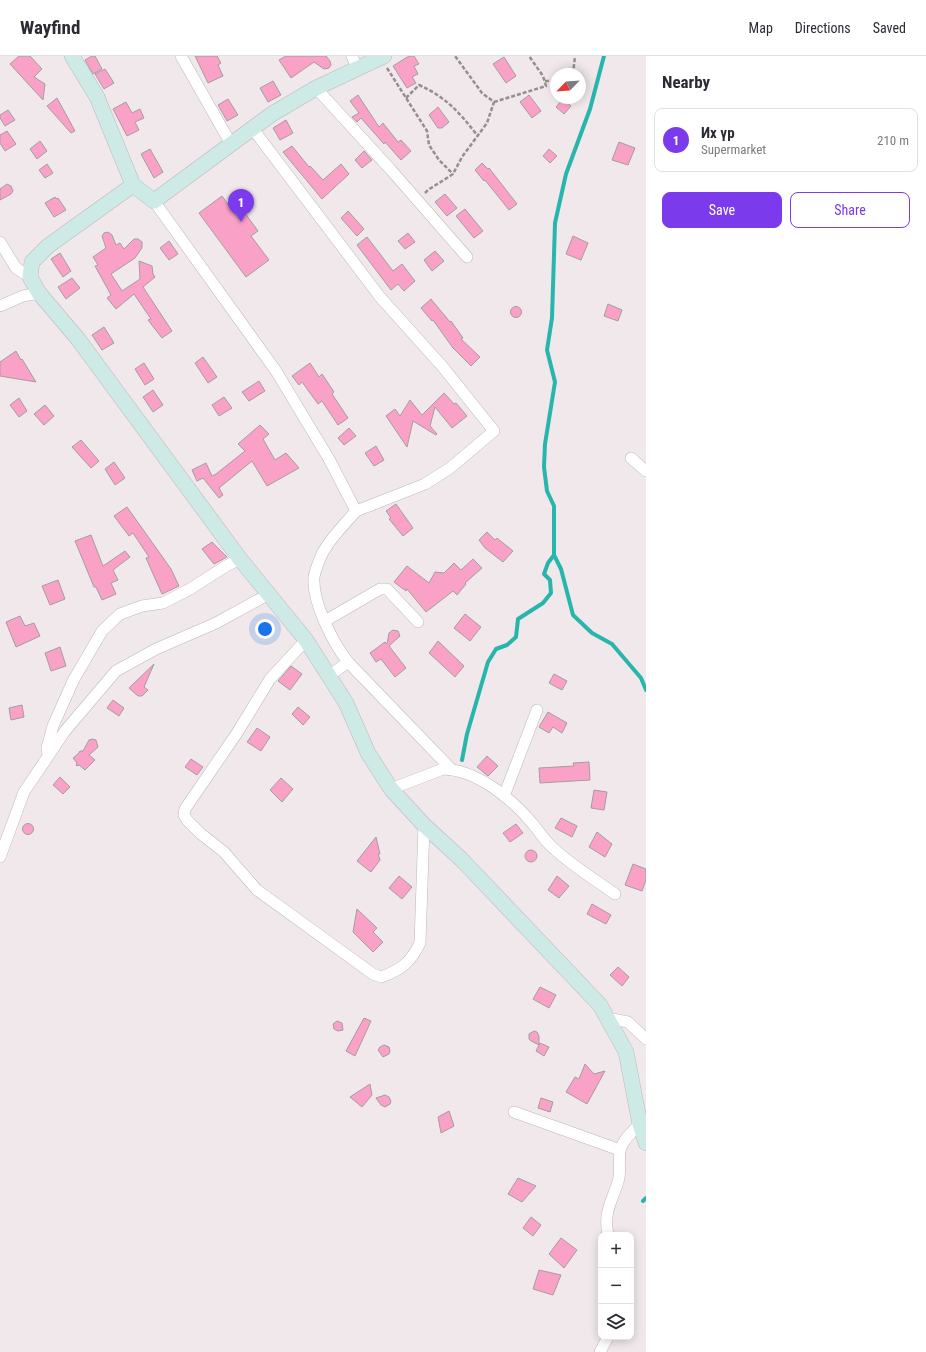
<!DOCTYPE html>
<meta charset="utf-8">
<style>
body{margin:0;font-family:"Roboto Condensed",sans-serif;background:#f7f7f7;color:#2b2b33}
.controls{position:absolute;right:12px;bottom:12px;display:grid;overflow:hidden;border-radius:8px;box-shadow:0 2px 10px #0003}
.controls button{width:36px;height:36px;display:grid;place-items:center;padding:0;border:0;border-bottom:1px solid #e1e1e2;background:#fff;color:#2b2b33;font:20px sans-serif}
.compass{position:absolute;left:550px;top:12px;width:36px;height:36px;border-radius:50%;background:#fff;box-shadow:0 2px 10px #0003;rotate:245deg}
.you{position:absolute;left:265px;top:573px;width:14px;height:14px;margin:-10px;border:3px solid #fff;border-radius:50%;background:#1a73e8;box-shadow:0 0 0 6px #1a73e833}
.badge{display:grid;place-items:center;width:26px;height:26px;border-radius:50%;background:#7c3aed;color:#fff;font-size:13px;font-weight:700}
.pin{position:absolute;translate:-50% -33px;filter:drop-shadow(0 1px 2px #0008)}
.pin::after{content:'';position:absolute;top:21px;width:14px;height:12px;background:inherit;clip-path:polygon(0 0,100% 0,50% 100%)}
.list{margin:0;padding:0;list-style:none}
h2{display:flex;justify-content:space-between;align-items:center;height:52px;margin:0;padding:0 16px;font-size:17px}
h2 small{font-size:13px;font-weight:400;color:#7c7c81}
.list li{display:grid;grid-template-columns:26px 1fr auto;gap:12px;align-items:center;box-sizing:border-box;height:64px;margin:0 8px 8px;padding:0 8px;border:1px solid #e1e1e2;border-radius:8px}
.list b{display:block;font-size:15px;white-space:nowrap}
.list p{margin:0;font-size:13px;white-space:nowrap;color:#7c7c81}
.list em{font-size:13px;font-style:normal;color:#7c7c81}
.actions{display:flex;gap:8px;padding:12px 16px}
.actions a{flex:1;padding:9px 0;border:1px solid #7c3aed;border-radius:8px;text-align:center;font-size:14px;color:#7c3aed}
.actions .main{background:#7c3aed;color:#fff}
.icon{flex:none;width:22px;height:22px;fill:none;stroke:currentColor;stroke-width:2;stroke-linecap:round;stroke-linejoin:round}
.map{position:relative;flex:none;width:646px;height:1296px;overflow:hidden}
header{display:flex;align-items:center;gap:24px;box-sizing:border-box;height:56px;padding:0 20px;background:#fff;border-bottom:1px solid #e1e1e2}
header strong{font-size:19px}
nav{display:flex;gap:22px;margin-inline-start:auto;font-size:14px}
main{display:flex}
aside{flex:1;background:#fff}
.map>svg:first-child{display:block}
</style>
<header>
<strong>Wayfind</strong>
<nav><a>Map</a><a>Directions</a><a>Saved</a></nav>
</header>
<main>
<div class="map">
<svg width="646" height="1296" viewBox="0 0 646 1296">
<rect width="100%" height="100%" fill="#f0e8eb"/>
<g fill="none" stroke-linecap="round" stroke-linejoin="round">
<g stroke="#28b6ac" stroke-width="4">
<polyline points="604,0 590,53 566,118 555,167 552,262 547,294 555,326 545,388 544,411 547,435 554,450 554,499 561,513 573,559 592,577 612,588 641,622 646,634"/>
<polyline points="462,704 467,678 488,606 496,593 507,589 516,581 518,563 543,547 551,537 550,524 544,518 548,507 554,499"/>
<polyline points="643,1145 646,1142"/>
</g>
</g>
<g fill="#faa1c7" stroke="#a59da0">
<polygon points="19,0 30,0 42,13 34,21 45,28 43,44 10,8"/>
<polygon points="92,0 95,0 102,13 93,18 85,4"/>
<polygon points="195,0 217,0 221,7 218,9 223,20 208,27"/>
<polygon points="286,0 326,0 330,5 331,9 329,12 324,13 314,6 291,22 279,4"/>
<polygon points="409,0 414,0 419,8 414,10 418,18 412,21 416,27 407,32 393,10"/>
<polygon points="504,1 516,20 506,27 493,8"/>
<polygon points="105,13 114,27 104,33 95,18"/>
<polygon points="273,25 281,39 268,46 260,32"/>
<polygon points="358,39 379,71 383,67 398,86 401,84 411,95 401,104 385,86 384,88 361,62 357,66 352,61 359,57 350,45"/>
<polygon points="529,39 541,55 532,62 520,46"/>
<polygon points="57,42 75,75 71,77 47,50"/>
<polygon points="228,43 238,59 227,65 218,49"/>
<polygon points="563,43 571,50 564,58 556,51"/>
<polygon points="126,46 132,57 140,53 144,62 135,66 139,74 127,80 113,53"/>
<polygon points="438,51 449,66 442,72 438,72 429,59"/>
<polygon points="8,54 15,64 5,70 0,62 0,59"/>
<polygon points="286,64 293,77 280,84 273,72"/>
<polygon points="7,75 16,88 5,95 0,87 0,79"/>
<polygon points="40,85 47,95 37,103 30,93"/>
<polygon points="619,86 635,92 628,109 612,104"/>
<polygon points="292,90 309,111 310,110 323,124 341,108 349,118 322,143 283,96"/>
<polygon points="150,93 163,116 154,122 141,98"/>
<polygon points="549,93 557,100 550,107 543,100"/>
<polygon points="364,95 372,104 362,112 355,104"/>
<polygon points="482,107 488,113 489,112 517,148 509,154 485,124 484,125 475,114"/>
<polygon points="47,108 53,117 45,122 39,114"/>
<polygon points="7,128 11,130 13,135 11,138 0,144 0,133"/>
<polygon points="445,138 457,152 447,160 435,146"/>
<polygon points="222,140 238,162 245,157 258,175 251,180 269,204 246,221 199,157"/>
<polygon points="55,141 56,143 58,142 66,154 54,161 45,147"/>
<polygon points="465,153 483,175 474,182 456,160"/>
<polygon points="348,155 364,173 357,180 341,162"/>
<polygon points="108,176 112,179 116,189 120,187 124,193 134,183 138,183 142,186 142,192 135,202 111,218 122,235 140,223 139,205 152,210 153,218 155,221 143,231 172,275 162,282 148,264 151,263 134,238 116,253 107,242 111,239 95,210 98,209 93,201 106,192 102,180 104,177"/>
<polygon points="408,177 415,186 405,193 398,185"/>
<polygon points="573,180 588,187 581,204 566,198"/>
<polygon points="367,181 393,215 402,208 415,225 404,235 398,228 391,234 357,189"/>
<polygon points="169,185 178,198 169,204 160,192"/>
<polygon points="435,195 444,205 432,215 424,204"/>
<polygon points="60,197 71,215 63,221 51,203"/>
<polygon points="72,222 80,232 66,243 58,231"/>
<polygon points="431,243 450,266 451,265 463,282 461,283 480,301 471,310 453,292 433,264 432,265 421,252"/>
<polygon points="608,248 622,254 618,265 604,260"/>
<circle cx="516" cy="256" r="5.5"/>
<polygon points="104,271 114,287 102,294 92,279"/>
<polygon points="16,295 21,304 22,303 36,326 0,320 0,306"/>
<polygon points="203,301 217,321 208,327 195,307"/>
<polygon points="144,307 154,323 145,329 135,313"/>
<polygon points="310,307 319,321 322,318 334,336 332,338 348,362 338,369 322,345 318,348 302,326 299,329 292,320"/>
<polygon points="259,325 265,335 249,345 242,336"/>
<polygon points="153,334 163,349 153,356 143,341"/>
<polygon points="444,337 454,348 456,347 467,360 452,372 435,351 430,370 437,378 436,379 413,365 407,391 386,360 395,353 400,360 410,344 422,359"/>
<polygon points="224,341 232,352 219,360 212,349"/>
<polygon points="19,342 27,355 19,361 10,349"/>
<polygon points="45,349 54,360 44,369 34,358"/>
<polygon points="260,369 269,378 263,383 275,404 286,397 299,412 267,430 252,405 219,432 223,439 219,442 203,422 197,425 192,414 206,407 212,420 216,418 245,395 238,388"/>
<polygon points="349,372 356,380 344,389 338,382"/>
<polygon points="81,384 99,405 91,412 72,391"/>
<polygon points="376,390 384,404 374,410 365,397"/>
<polygon points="114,406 125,422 115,429 105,413"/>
<polygon points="396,448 413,472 403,480 389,463 391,462 386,455"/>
<polygon points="127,451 171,513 179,530 162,538 146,502 149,501 133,477 129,480 114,460"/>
<polygon points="487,476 495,484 497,482 513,495 503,506 485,492 479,484"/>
<polygon points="91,479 103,510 125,495 130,501 113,514 118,524 111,527 116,538 102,544 96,531 94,531 75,485"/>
<polygon points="212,486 227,501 214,508 202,493"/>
<polygon points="473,503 482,512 465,527 466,528 457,539 453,535 426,556 407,533 406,535 394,526 407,510 429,527 435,516 444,517 454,507 461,514"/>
<polygon points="58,524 65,543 50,549 42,530"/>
<polygon points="465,558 481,571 470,585 454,572"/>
<polygon points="20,560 25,570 34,567 40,580 16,591 6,566"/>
<polygon points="393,574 398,575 400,580 389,590 406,612 395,621 381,603 376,606 370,597 385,586 387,588 389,577"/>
<polygon points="438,585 464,610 455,621 429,597"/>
<polygon points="60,591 66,610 51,615 45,597"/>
<polygon points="154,608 144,631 148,634 142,640 138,640 129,632"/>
<polygon points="291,610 302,618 290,634 278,625"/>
<polygon points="554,618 567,625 562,634 549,627"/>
<polygon points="113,644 124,652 119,660 107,652"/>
<polygon points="22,649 24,661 11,664 9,652"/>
<polygon points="298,651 310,661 303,669 292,658"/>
<polygon points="548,656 567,667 562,677 553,671 549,677 539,671"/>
<polygon points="257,672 270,681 261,695 247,686"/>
<polygon points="92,683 96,684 98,691 89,699 95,704 85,714 79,709 77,710 76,709 77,707 73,702 78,698 80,695 83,695 89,684"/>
<polygon points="487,700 498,710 488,720 477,711"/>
<polygon points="191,703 203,711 197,719 185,711"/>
<polygon points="589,706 590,724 540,727 539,712 574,710 573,707"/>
<polygon points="60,721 70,731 63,738 53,729"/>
<polygon points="281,722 293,733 282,746 270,734"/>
<polygon points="594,734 607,736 604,754 591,752"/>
<polygon points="561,762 577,770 572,781 555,772"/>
<circle cx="28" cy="773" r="5.5"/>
<polygon points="516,768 523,777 510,786 503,777"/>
<polygon points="597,776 612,788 605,801 589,791"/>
<polygon points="376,781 380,798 378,798 380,804 371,816 357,805"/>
<circle cx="531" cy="800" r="6"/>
<polygon points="633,808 646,813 646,824 642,835 625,829"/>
<polygon points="399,820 412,831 402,843 389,832"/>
<polygon points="557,820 569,830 559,842 548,834"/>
<polygon points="592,848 611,859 606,868 587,858"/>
<polygon points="357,853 377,872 373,876 383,886 373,896 353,876"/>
<polygon points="618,911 629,921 622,930 610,919"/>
<polygon points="540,931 556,939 549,952 533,943"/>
<polygon points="364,962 371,965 355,1000 346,995"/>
<polygon points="337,965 342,967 343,974 338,975 334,973 333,968"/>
<polygon points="534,975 537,976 539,980 539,989 540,987 549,991 544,1000 536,995 539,989 531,985 529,983 529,978"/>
<polygon points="384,989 389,991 390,995 389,998 383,1001 378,994 380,991"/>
<polygon points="585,1008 594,1018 605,1015 587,1048 566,1036 575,1021 579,1023"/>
<polygon points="370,1028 372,1039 362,1051 350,1041"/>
<polygon points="385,1039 389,1041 391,1045 390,1048 385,1051 381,1049 376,1042"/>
<polygon points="541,1042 553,1046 550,1056 538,1052"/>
<polygon points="449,1055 454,1070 441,1077 438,1061"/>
<polygon points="518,1122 536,1130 522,1146 508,1138"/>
<polygon points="531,1161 541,1169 533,1180 523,1172"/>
<polygon points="561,1182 577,1194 564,1212 549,1198"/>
<polygon points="539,1214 561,1219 553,1239 533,1233"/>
</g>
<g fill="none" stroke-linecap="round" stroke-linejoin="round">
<defs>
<g id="street">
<polyline points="181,0 231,88"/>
<polyline points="352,0 357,12"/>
<polyline points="316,32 391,114 467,201"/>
<polyline points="154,145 276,315 329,403 356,455 425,428 450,412 494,375 442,310 380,241 253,73"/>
<polyline points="0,186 16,212 30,221"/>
<polyline points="0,250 23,240 39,237"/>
<polyline points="631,402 646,415"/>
<path d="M 356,455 C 345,468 330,482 322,498 C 319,505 315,514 314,521 C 312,546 333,587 348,606 L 452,714"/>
<polyline points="325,565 380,533 387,533 418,566"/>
<path d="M 306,584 L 270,623 L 237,677 L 185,753 L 184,759 L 187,764 L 201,778 L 224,796 L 257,834 L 373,918 L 381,921 C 401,914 411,906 420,887 L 424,769"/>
<polyline points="329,620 348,606"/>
<polyline points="48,698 47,692 53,670 73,625 102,575 120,558 142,550 163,547 190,533 226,510 240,503"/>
<path d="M 391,733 L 443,713 C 477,714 511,742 532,767 C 539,775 544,784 552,791 C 571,809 594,823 615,838"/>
<polyline points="504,740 537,654"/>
<polyline points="0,801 24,736 65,675 116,615 156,593 216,567 269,538"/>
<polyline points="607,962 628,966 646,983"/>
<polyline points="514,1056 620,1094"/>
<path d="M 608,1179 C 603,1154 613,1145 619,1122 C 621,1112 617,1098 622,1089 C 626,1081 634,1074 640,1068"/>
<polyline points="600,1296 608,1281"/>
</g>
<g id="secondary">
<polyline points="72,0 97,41 133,129 154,145 272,58 316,32 384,0"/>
<polyline points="133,129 48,190 32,206 30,221 39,237 78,283 240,503 306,584 346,647 368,697 391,733 424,769 461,803 600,949 626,996 640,1068 646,1087"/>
</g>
</defs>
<use href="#street" stroke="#bfb6ba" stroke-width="12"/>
<use href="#secondary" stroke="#bfb6ba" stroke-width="16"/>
<g stroke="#948f91" stroke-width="2.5" stroke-dasharray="4 2" stroke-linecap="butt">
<polyline points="387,12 427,75 429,89 439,104 453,118"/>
<polyline points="573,18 575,0"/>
<polyline points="545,25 556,25"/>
<path d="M 406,42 L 419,29 C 446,41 460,57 477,79"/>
<polyline points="494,46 546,30 543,20 529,0"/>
<polyline points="425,137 428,134 453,118 462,101 487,67 494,46 482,37 455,0"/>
</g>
<use href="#street" stroke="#fff" stroke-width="11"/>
<use href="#secondary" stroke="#cdeae7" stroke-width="15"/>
</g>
</svg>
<div class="controls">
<button>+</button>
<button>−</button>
<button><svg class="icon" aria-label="layers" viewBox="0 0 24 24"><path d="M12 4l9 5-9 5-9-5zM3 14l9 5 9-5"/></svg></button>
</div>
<svg class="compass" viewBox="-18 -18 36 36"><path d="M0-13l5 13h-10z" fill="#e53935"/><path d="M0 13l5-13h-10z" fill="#7c7c81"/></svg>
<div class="you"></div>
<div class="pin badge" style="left:241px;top:166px">1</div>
</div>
<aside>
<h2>Nearby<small></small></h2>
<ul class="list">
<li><span class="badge">1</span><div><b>Их үр</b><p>Supermarket</p></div><em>210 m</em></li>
</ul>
<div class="actions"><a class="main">Save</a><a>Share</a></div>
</aside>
</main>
